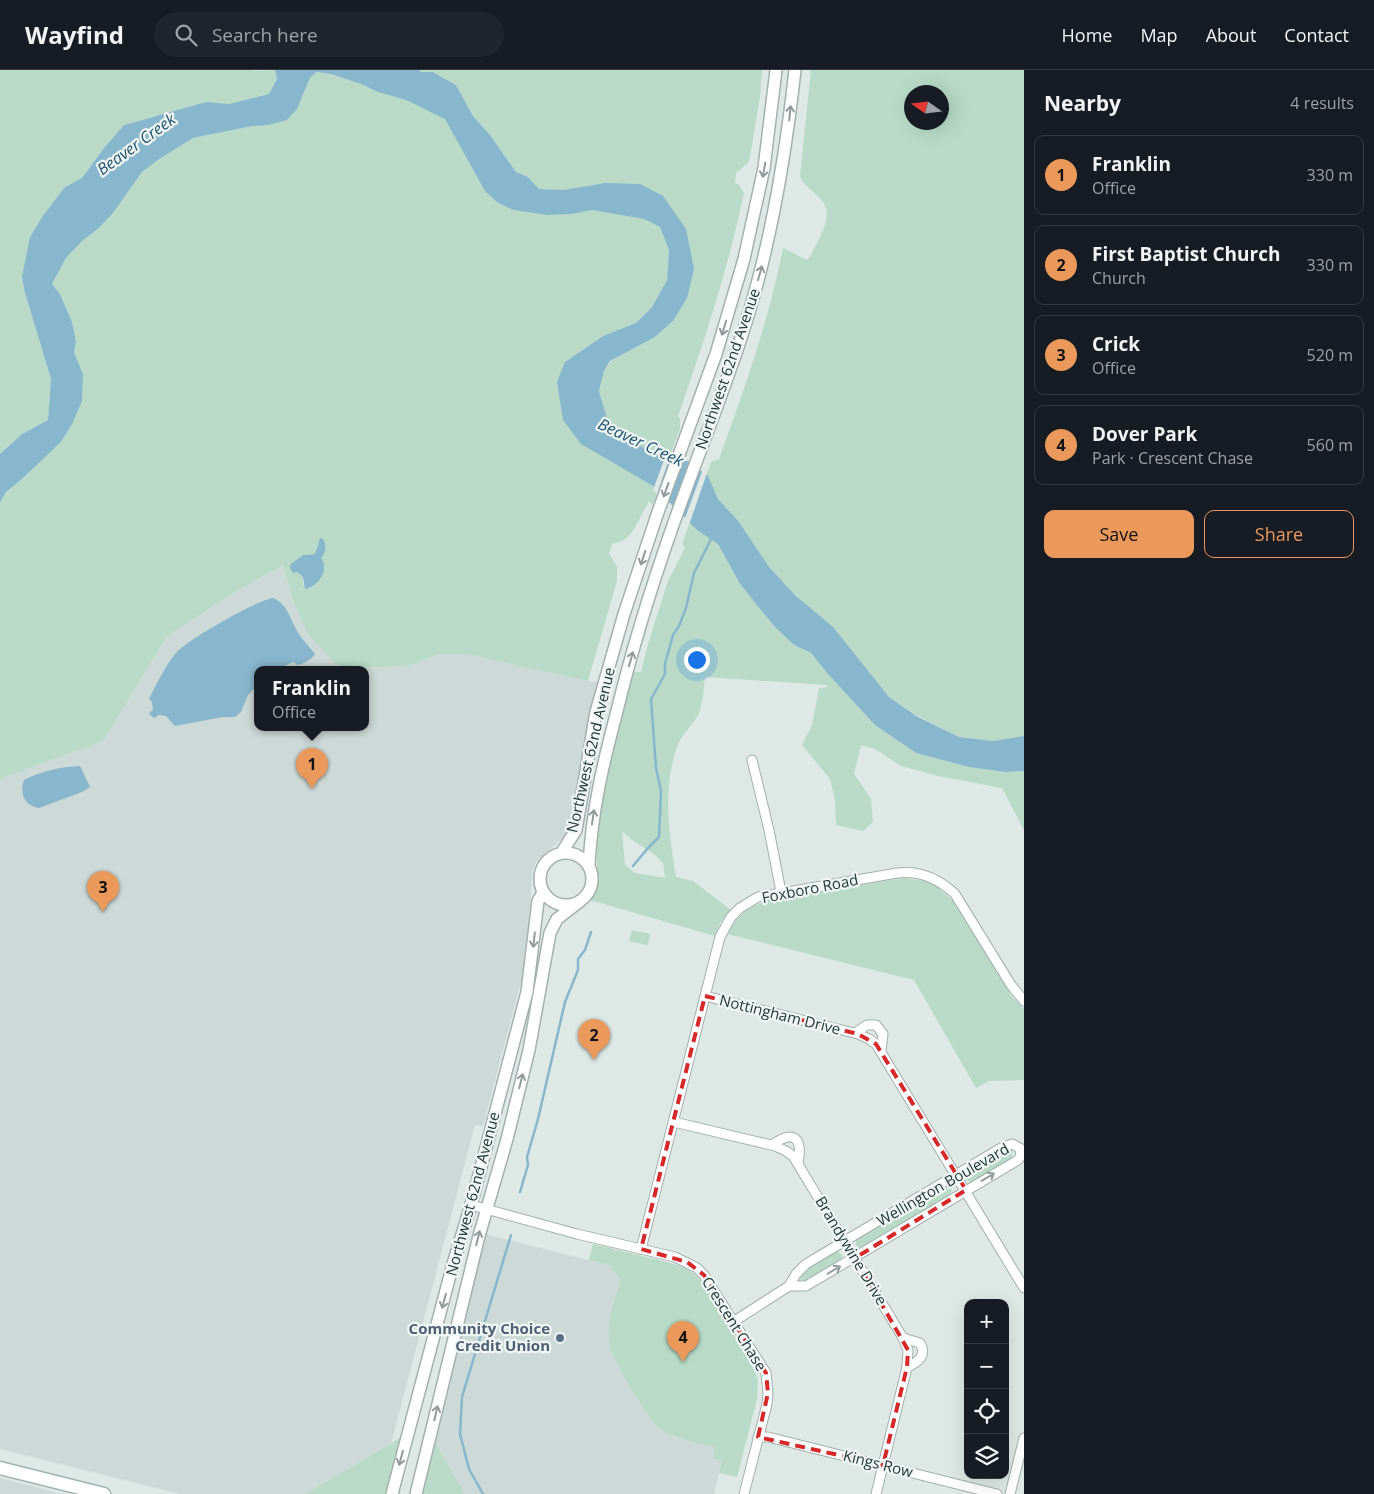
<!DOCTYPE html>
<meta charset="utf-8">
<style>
body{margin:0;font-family:"Open Sans",sans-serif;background:#20242c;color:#f1f3f6}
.controls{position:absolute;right:15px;bottom:15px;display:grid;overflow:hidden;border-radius:10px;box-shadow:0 5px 20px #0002}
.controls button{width:45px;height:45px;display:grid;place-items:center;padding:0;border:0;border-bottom:1px solid #363941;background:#171b24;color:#f1f3f6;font:25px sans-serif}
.compass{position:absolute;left:904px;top:15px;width:45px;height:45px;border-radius:50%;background:#171b24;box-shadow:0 5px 20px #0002;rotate:284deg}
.you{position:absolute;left:696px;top:589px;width:18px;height:18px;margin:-12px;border:4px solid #fff;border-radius:50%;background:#1a73e8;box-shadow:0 0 0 8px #1a73e833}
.badge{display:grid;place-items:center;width:32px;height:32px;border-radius:50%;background:#eb985b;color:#111;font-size:16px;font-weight:700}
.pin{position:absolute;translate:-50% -41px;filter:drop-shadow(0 1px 2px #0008)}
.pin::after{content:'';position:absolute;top:26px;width:18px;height:15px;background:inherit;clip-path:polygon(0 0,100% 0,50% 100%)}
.popup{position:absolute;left:254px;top:596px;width:115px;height:65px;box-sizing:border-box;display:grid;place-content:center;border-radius:10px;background:#171b24;filter:drop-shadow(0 1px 4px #0005);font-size:16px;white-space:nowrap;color:#9ea1a6}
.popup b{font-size:19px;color:#f1f3f6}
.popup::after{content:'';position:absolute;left:50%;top:100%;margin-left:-10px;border:10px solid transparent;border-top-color:#171b24}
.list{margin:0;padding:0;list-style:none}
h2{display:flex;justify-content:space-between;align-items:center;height:65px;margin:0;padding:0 20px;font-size:21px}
h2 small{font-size:16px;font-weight:400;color:#9ea1a6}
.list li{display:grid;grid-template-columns:32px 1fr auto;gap:15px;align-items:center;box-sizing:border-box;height:80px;margin:0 10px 10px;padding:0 10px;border:1px solid #363941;border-radius:10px}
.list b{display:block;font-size:19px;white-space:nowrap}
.list p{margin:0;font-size:16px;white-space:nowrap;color:#9ea1a6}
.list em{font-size:16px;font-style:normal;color:#9ea1a6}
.actions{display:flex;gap:10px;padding:15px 20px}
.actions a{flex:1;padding:11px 0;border:1px solid #eb985b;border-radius:10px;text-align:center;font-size:18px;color:#eb985b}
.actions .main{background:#eb985b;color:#111}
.icon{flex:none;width:28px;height:28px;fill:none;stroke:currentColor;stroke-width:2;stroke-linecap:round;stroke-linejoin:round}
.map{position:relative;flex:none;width:1024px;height:1424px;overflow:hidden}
header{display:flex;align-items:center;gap:30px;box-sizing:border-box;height:70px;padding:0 25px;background:#171b24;border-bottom:1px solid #363941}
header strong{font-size:24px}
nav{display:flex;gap:28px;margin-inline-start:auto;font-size:18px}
.search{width:350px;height:45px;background:#20242c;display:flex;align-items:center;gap:12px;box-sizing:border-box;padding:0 18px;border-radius:28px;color:#9ea1a6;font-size:19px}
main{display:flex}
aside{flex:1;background:#171b24}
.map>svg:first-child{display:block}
</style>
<header>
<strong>Wayfind</strong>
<div class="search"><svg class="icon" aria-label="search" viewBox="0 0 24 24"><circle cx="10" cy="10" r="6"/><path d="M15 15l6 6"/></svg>Search here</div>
<nav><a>Home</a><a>Map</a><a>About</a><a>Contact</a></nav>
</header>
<main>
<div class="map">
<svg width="1024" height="1424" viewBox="0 0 1024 1424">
<rect width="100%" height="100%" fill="#dee9e6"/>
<g fill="#cdd9d6" fill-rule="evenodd">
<path d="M 283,495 L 294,532 L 412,595 L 438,584 L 467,584 L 599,613 L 586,665 L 570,756 L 563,768 L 536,792 L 532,802 L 527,889 L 483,1056 L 475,1055 L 391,1374 L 305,1424 L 180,1424 L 0,1379 L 0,709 L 103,671 L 167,566 L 228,526 ZM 258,600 L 366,600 L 366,658 L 258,658 Z"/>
<polygon points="485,1164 611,1196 620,1210 609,1257 609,1271 613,1285 652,1351 674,1367 715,1377 722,1390 714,1424 465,1424 434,1371"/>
<polygon points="0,1408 63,1424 0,1424"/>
</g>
<g fill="#b8dac7" fill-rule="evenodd">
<polygon points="0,0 253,0 254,1 275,0 277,9 269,24 229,34 206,32 124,55 104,78 82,108 65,117 42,147 30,167 25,223 51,309 48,350 22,364 0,384"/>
<path d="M 419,0 L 762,0 L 760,27 L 750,87 L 748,93 L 736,103 L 735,113 L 739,115 L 744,123 C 728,199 704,272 678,346 L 680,348 L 680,359 L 670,385 L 630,373 L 607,348 L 599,321 L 604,301 L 611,291 L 655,267 L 673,251 L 686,158 L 605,113 L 563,120 L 539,119 L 528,107 L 516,102 L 490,65 L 473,46 L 456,15 L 433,2 L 421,2 Z"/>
<path d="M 811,0 L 1024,0 L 1024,666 L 993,671 L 959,667 L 918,646 L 889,627 L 852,582 L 769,498 L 739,452 L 718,429 L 706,405 L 711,392 L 719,389 C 744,320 769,250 783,178 L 807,190 C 811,186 812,182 815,177 C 823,161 835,142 818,126 C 811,119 804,116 800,106 ZM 912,22 L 942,22 L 942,52 L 912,52 Z"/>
<path d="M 316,2 L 331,4 L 361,14 L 378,22 L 406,30 L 446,49 L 485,121 L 498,133 L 572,144 L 592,140 L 644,149 L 660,157 L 669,180 L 667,210 L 652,237 L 636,253 L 603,266 L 565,292 L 604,388 C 622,397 644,406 658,421 L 653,435 L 649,431 C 647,436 645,438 642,444 C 634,459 630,471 612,474 L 609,484 L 617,496 L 617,511 L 588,611 L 467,584 L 438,584 L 412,595 L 341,599 L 308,564 L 294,532 L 283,495 L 228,526 L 167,566 L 103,671 L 0,709 L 0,432 L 6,422 L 23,408 L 61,372 L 83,304 L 74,282 L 76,271 L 72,252 L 60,224 L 52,214 L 66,188 L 82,171 L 99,158 L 113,143 L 142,102 L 158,90 L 193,68 L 253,56 L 268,55 L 302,28 L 310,8 ZM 318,472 L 321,488 L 321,508 L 313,516 L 303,515 L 303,507 L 297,502 L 308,484 L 315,484 Z"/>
<path d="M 690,452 L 718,474 L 740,514 L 774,556 L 794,575 L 811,583 L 827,603 L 875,655 L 916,683 L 969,697 L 1005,702 L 1024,701 L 1024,760 L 1002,718 L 938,706 L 901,696 L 875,679 L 861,675 L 854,704 L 871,729 L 873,752 L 863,761 L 836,755 L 835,730 L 830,709 L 802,675 L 812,655 L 819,618 L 828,617 L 826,615 L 705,607 C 704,619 703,633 698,645 C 692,656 681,665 677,677 C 662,721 669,763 676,807 L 693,811 L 731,840 L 720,853 L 715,866 L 590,830 L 595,821 L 597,808 L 597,771 L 600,736 L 633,602 L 641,602 L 648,574 L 668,511 L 685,478 L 682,474 ZM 622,761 L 632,770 L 654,784 L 663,793 L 665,808 L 635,803 L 625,795 Z"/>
<path d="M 903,808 L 925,811 L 936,816 L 953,831 L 1012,927 L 1024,939 L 1024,1010 L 989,1011 L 976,1018 L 914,910 L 727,864 C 737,846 748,837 767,831 Z"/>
<polygon points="632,860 650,864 648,875 629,871"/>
<polygon points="1010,1078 1013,1082 1011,1089 974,1111 970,1112 966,1109 966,1103 1005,1079"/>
<polygon points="946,1115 952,1119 950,1126 863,1178 859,1178 856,1175 856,1169"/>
<path d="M 593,1174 L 671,1193 L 685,1198 L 694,1204 L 703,1213 L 754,1299 L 758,1310 L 757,1329 L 737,1407 L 719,1403 L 722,1390 L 713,1388 L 715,1377 C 692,1371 669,1369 652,1351 C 641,1333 610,1289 609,1270 C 607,1250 616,1229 620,1210 L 611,1196 L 589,1190 Z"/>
<polygon points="836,1181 842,1185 841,1190 805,1212 800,1209 802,1201"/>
<polygon points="401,1367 386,1424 305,1424 391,1374"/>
<polygon points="434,1371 465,1424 421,1424"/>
</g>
<g fill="#88b6cc">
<polygon points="275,0 419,0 421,2 433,2 456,15 473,46 490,65 516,102 528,107 539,119 563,120 605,113 640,114 663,126 686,159 694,199 687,228 673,251 655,267 610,291 604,301 599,321 607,348 630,373 688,391 708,406 718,429 739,452 769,497 796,526 833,557 889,627 918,647 959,667 993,671 1024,666 1024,701 1005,702 969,697 916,683 875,655 827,603 811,583 794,575 774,556 740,514 718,474 696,459 653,416 581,374 563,350 557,312 565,292 603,266 636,253 652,237 667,210 669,180 660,157 644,149 592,140 572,144 547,145 514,140 498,133 485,121 445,49 406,30 378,22 361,14 331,4 316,2 310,8 297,39 287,50 268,55 253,56 193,68 158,90 142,102 113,143 99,158 82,171 66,188 52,214 60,224 72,252 76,271 74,282 83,304 82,331 72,354 61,372 23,408 6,422 0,432 0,384 22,364 48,350 51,309 25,223 22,207 30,167 42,147 65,117 82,108 104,78 124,55 206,32 229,34 269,24 277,9"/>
<path d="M 320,468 L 323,469 C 327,476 326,482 321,488 C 330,500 318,517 305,519 L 303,507 L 297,502 L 293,503 L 290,498 L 291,494 L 303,485 L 315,484 Z"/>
<path d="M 273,528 C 288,534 291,552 299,564 C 303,571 310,577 315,584 C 312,589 303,594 298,595 L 293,592 L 277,600 L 258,600 L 258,612 L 254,619 L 248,625 L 241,642 L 235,647 L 223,647 L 175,656 L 166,646 L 159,645 L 154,648 L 149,644 L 153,639 L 152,632 L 149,629 C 157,613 165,596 176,583 C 187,570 257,530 273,528 Z"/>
<path d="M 80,696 L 90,717 L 82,722 L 39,738 C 25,736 19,724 24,710 C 41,701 60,697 80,696 Z"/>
</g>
<g fill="#dee9e6">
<polygon points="667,382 671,383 657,424 653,420"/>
<polygon points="703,399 707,403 689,455 684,451"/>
</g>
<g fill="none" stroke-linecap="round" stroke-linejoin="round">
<g stroke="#88b6cc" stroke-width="2.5">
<polyline points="633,796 648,778 659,767 661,721 656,698 651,629 665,604 665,593 668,583 673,565 679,556 686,538 694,503 712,467"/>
<polyline points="520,1122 528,1095 527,1087 538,1049 565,932 578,900 578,889 585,880 591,862"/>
<polyline points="483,1424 469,1399 460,1364 462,1327 511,1165"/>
</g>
<defs>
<g id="minor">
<polyline points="752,690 769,760 781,822"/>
<polyline points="705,926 858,964 869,969 876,974 1024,1218"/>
<polyline points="855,963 867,955 876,955 883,964 881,981"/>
<polyline points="674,1052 775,1076 786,1081 793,1086 903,1268 908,1280 907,1297 876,1424"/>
<path d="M 772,1075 C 794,1059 803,1068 798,1093"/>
<polyline points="471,1135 577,1164 675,1187 697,1198 704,1205 766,1303 768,1323 767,1334 744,1424"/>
<path d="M 641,1179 L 720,867 L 731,847 L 740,838 L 758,827 L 897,803 C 920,800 938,808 955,824 L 1011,915 L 1024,931"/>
<polyline points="733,1252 789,1216 796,1204 806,1194 1001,1078 1012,1074 1020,1078 1021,1086 1018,1090 806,1216 789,1216"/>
<path d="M 903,1268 L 920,1273 C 927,1285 919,1292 907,1297"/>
<polyline points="758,1367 768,1367 997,1424"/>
<polyline points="1010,1424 1024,1368"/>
</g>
<g id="tertiary">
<polyline points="562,782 576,760 596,642 624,544 658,442 716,284 744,189 764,98 776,0"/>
<circle cx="566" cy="809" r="26"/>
<path d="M 589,795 C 592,739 603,694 617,641 C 632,579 651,518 672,458 C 694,395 720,332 741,268 C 770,181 785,91 795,0"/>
<polyline points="392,1424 453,1194 471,1135 527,922 538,831 543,823"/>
<polyline points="416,1424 479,1166 507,1069 529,980 550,863 557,849 579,832"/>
</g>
<polyline id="secondary" points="0,1398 104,1424"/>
</defs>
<use href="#minor" stroke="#a2b0ae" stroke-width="11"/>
<use href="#tertiary" stroke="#a2b0ae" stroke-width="14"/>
<use href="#secondary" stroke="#9eb4b0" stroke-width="15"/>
<use href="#minor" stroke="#fff" stroke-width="9"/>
<use href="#tertiary" stroke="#fff" stroke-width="11"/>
<use href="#secondary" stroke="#fff" stroke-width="12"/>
</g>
<defs><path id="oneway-shaft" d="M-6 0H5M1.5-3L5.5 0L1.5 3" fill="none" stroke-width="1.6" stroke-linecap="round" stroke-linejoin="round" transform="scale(1.25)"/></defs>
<g stroke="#909c9a">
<use href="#oneway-shaft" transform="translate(790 43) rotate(-84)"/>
<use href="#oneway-shaft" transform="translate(764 100) rotate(100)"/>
<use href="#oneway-shaft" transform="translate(760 203) rotate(-74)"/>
<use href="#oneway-shaft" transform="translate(724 258) rotate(107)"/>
<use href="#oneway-shaft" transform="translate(666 420) rotate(110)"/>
<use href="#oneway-shaft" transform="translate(643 488) rotate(108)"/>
<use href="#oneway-shaft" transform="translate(631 589) rotate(-74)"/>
<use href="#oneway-shaft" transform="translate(593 747) rotate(-82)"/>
<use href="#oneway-shaft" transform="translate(534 870) rotate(97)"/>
<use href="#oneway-shaft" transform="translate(521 1011) rotate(-76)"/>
<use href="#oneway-shaft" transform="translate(988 1107) rotate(-31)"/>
<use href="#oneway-shaft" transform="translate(478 1168) rotate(-76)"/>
<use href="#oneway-shaft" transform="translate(834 1200) rotate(-30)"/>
<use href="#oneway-shaft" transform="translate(444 1231) rotate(105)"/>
<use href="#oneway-shaft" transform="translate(436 1343) rotate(-77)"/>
<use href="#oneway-shaft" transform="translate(401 1388) rotate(105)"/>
</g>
<path fill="none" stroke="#d62828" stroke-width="4" stroke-dasharray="10 6" stroke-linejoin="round" d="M 705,926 L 858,964 L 876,974 L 966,1120 L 855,1188 L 908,1280 L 907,1297 L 883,1395 L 758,1367 L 768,1323 L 766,1303 L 704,1205 L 687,1192 L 641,1179 Z"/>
<circle fill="#5c6f8a" stroke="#eff6f4" stroke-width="2" cx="560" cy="1268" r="5"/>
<g text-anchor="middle" stroke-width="4.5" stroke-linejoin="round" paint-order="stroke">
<g font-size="15" fill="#213836" stroke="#eff6f4">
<text transform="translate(728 299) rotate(-71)" y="5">Northwest 62nd Avenue</text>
<text transform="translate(591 680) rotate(-77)" y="5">Northwest 62nd Avenue</text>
<text transform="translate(810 819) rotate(-11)" y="5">Foxboro Road</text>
<text transform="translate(780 945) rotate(14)" y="5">Nottingham Drive</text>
<text transform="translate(943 1115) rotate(-30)" y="5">Wellington Boulevard</text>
<text transform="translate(473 1124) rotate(-75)" y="5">Northwest 62nd Avenue</text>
<text transform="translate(851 1181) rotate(59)" y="5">Brandywine Drive</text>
<text transform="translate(734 1254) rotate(58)" y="5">Crescent Chase</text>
<text transform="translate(878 1394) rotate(14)" y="5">Kings Row</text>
</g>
<g font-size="15" font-weight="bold" fill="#4e5e75" stroke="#eff6f4" text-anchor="end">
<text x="550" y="1264">Community Choice<tspan x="550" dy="17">Credit Union</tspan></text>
</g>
<g font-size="16" font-style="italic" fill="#1e5470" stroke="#eff6f4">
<text transform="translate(136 74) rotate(-36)" y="6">Beaver Creek</text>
<text transform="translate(641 372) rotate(25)" y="6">Beaver Creek</text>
</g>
</g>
</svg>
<div class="controls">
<button>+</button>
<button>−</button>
<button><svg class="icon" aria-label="locate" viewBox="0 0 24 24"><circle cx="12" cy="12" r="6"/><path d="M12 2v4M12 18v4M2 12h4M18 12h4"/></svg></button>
<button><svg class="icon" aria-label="layers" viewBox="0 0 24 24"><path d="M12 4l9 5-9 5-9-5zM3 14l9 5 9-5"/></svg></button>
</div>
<svg class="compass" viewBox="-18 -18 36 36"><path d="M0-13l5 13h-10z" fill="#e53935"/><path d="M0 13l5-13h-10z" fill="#9ea1a6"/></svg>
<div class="you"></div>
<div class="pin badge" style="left:312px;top:719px">1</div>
<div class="popup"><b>Franklin</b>Office</div>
<div class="pin badge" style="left:594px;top:990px">2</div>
<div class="pin badge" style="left:103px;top:842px">3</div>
<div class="pin badge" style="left:683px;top:1292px">4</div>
</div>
<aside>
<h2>Nearby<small>4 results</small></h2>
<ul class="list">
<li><span class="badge">1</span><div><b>Franklin</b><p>Office</p></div><em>330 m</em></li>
<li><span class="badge">2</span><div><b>First Baptist Church</b><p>Church</p></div><em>330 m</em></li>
<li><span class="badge">3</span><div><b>Crick</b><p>Office</p></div><em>520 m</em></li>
<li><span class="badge">4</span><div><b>Dover Park</b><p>Park · Crescent Chase</p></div><em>560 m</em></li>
</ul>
<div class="actions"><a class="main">Save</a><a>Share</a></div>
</aside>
</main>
